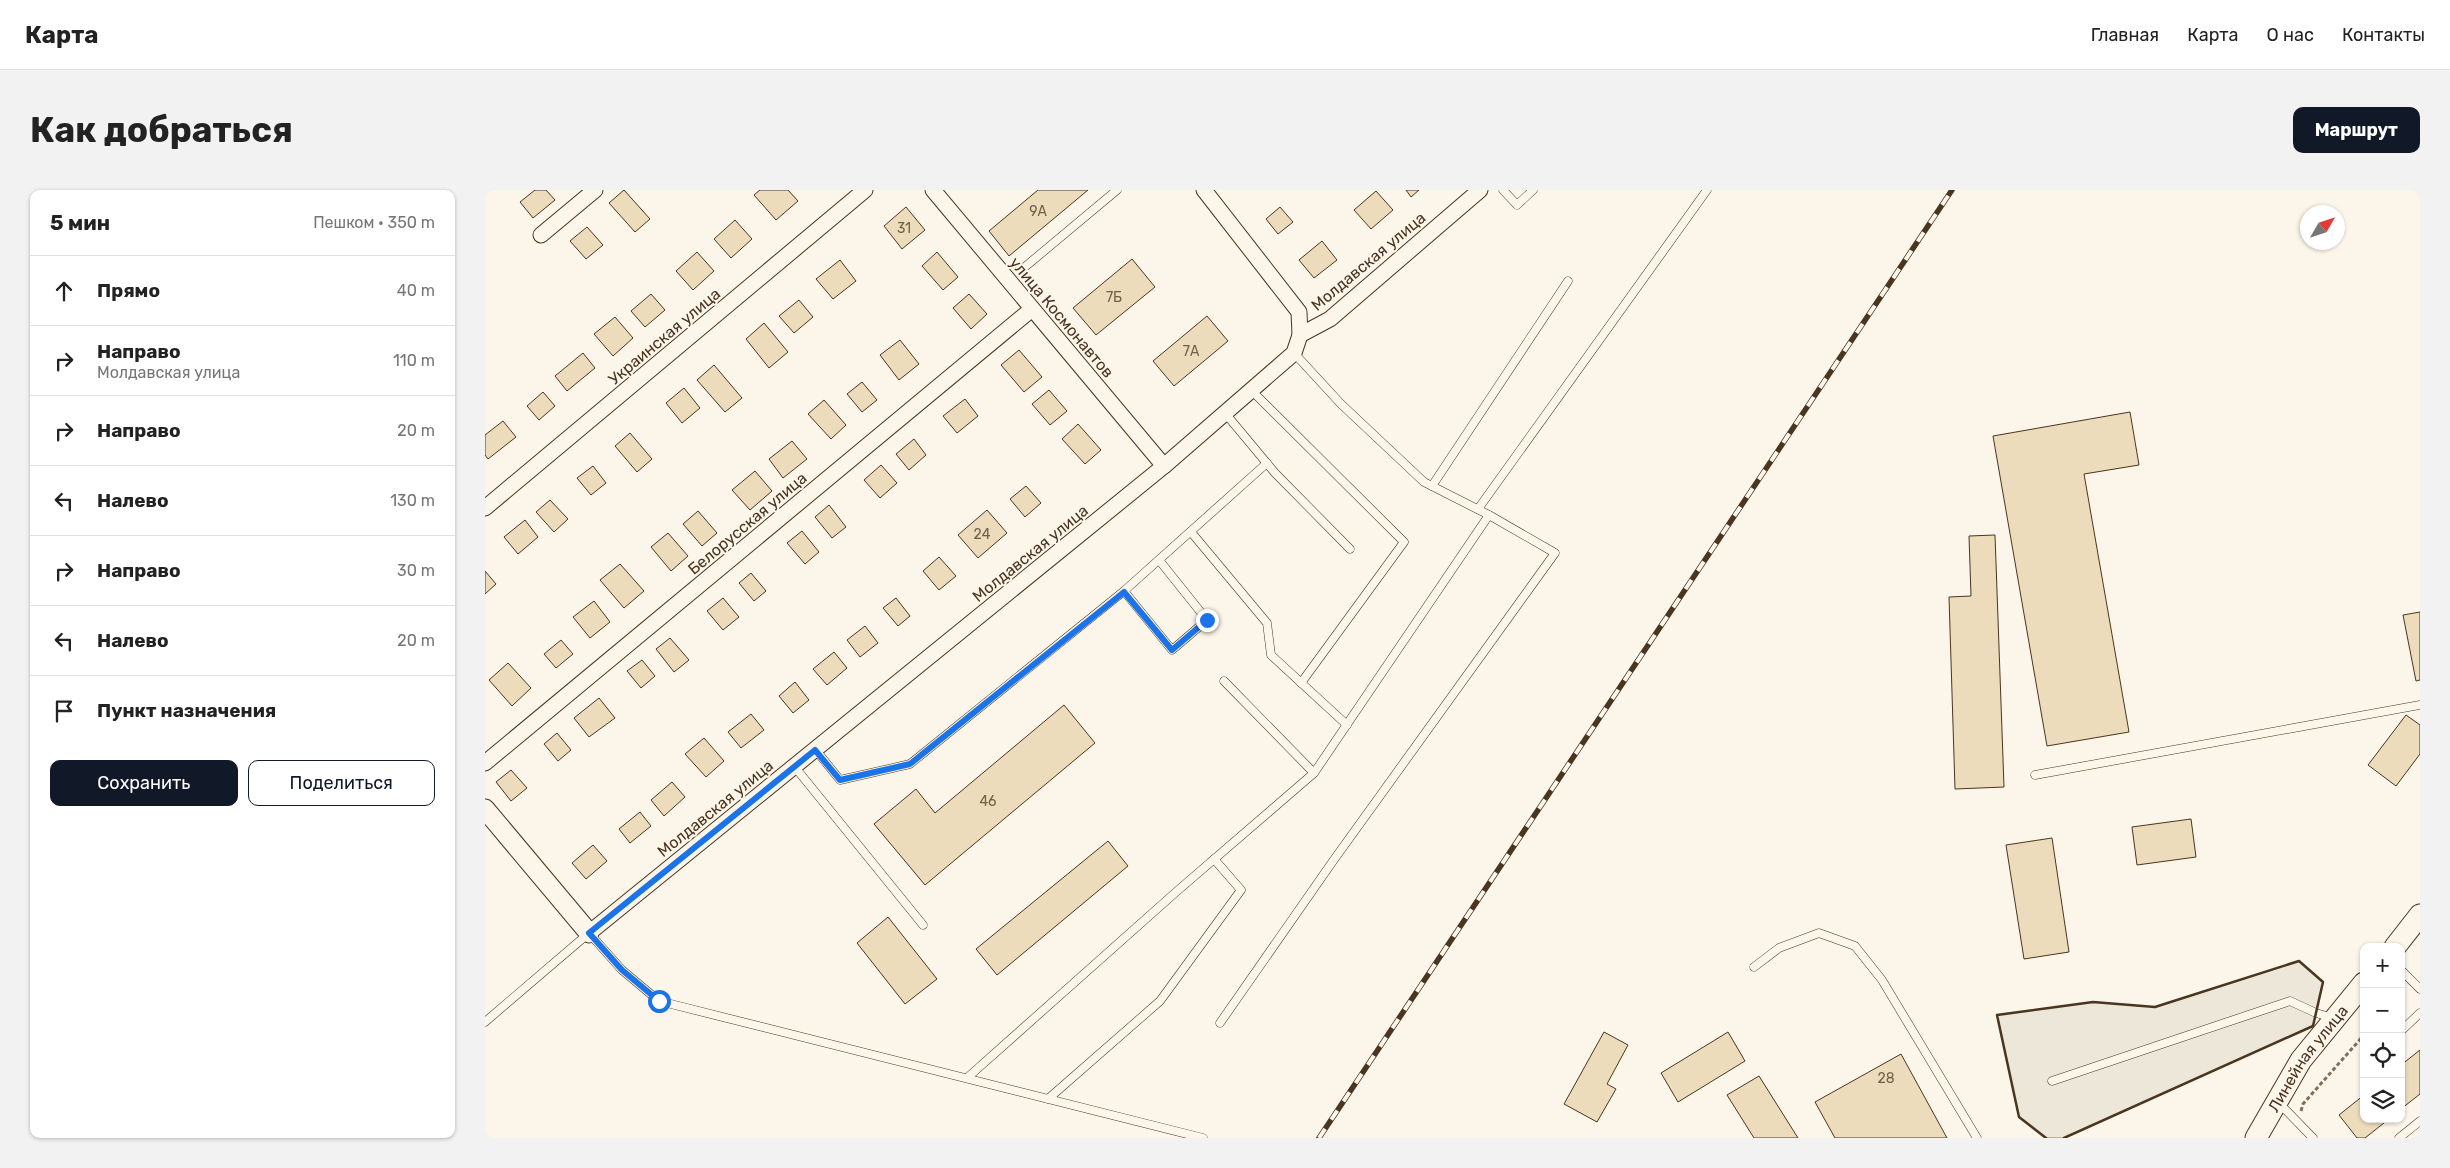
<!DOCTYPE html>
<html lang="ru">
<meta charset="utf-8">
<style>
body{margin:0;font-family:Rubik,sans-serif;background:#f2f2f2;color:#222}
.controls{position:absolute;right:15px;bottom:15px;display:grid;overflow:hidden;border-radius:10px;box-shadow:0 1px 4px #0004}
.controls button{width:45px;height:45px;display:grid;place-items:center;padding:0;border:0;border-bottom:1px solid #e0e0e0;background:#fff;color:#222;font:25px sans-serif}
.compass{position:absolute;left:1815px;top:15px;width:45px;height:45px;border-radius:50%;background:#fff;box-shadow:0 1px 4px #0004;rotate:51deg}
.stop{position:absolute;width:15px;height:15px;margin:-11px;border:4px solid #1a73e8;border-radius:50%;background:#fff}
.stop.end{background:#1a73e8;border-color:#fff;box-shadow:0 1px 5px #0008}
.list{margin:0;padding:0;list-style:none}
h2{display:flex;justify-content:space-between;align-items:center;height:65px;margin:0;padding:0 20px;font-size:21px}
h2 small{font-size:16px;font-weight:400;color:#767676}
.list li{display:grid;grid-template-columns:32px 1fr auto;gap:15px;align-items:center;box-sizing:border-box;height:70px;padding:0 20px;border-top:1px solid #e0e0e0}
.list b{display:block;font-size:19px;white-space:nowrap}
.list p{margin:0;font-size:16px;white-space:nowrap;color:#767676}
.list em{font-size:16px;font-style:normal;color:#767676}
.actions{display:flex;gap:10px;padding:15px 20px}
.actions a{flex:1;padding:11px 0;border:1px solid #111827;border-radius:10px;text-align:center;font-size:18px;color:#111827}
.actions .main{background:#111827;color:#fff}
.icon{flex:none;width:28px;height:28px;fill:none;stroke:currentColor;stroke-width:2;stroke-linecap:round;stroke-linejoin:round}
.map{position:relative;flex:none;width:1935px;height:948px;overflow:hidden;border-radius:10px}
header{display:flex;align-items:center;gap:30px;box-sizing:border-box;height:70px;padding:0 25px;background:#fff;border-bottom:1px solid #e0e0e0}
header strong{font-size:24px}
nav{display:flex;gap:28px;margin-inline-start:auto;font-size:18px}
.intro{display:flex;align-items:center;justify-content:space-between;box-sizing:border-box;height:120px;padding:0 30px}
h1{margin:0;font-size:35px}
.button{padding:12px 22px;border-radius:10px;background:#111827;color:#fff;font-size:18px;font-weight:700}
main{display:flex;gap:30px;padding:0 30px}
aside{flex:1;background:#fff;border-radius:10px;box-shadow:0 1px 4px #0004}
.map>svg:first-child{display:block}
</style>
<header>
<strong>Карта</strong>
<nav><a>Главная</a><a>Карта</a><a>О нас</a><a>Контакты</a></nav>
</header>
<div class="intro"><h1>Как добраться</h1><a class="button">Маршрут</a></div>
<main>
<aside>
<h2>5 мин<small>Пешком · 350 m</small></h2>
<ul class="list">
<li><svg class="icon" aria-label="ahead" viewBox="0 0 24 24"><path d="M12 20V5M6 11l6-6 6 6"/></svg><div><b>Прямо</b></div><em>40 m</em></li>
<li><svg class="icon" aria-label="right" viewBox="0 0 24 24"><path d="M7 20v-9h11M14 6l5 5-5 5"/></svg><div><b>Направо</b><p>Молдавская улица</p></div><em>110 m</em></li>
<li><svg class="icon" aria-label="right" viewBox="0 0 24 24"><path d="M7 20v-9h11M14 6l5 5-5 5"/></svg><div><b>Направо</b></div><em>20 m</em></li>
<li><svg class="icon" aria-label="left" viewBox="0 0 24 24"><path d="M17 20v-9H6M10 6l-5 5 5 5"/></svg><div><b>Налево</b></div><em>130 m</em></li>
<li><svg class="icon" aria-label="right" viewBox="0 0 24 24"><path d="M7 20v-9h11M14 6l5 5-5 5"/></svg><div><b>Направо</b></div><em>30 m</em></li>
<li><svg class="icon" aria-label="left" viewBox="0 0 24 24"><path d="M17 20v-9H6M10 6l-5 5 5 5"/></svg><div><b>Налево</b></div><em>20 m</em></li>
<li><svg class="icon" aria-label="arrive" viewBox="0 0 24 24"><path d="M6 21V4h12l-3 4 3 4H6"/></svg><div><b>Пункт назначения</b></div></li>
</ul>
<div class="actions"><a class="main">Сохранить</a><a>Поделиться</a></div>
</aside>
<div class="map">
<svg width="1935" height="948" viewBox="0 0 1935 948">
<rect width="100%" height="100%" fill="#fbf6e9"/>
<polygon fill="#ede7d9" stroke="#887966" points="1814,771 1838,792 1828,836 1579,948 1561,948 1534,927 1512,825 1608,812 1670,817"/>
<g fill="#ecdcbc" stroke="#4a3520">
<polygon points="50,0 61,0 70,10 48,28 35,12"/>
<polygon points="139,0 165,29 150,42 124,13"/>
<polygon points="275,0 303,0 313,11 291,30 269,5"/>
<polygon points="553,0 603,0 524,66 504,41"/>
<polygon points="921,0 934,0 926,7"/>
<polygon points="891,1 908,20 886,39 869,20"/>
<polygon points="421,17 440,40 417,59 399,36"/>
<polygon points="795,17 808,32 793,44 781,29"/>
<polygon points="250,30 267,49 246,68 229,49"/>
<polygon points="102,37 118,55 101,69 85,51"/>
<polygon points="837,51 852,70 829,88 814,70"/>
<polygon points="212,62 229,81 208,100 191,81"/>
<polygon points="452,62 473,87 458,100 437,76"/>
<polygon points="647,69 670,97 611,145 588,118"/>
<polygon points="355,70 371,91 348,109 331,89"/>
<polygon points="166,104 180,120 160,137 146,121"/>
<polygon points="484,104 502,124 486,139 468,118"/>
<polygon points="314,110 328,127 309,143 294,126"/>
<polygon points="722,126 743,151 689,196 668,171"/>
<polygon points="130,127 148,148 128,166 109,144"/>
<polygon points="279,133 303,162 284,178 261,149"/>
<polygon points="415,150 434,174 414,190 395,165"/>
<polygon points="534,160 557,187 539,202 516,175"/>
<polygon points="98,163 110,178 82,201 70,186"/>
<polygon points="229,175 257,208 240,222 212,190"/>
<polygon points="377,192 392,210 377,222 362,204"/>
<polygon points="199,198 215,218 197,233 181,213"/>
<polygon points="564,200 582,221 565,235 547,214"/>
<polygon points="58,202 70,216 54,230 42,216"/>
<polygon points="480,209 493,226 472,243 458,226"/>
<polygon points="339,210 361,235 346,249 323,224"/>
<polygon points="1645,222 1654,275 1599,284 1644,542 1562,556 1508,246"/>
<polygon points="18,231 31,247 3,269 0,265 0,245"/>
<polygon points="593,234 616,260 600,274 577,249"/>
<polygon points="145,243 167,269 152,282 130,256"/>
<polygon points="429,249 441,265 424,280 411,264"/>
<polygon points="307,251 322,269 298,288 284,269"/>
<polygon points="396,275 412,293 395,308 379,290"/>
<polygon points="108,276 121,293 106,305 92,288"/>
<polygon points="270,281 287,301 265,320 247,300"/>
<polygon points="541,296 556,313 540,327 525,309"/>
<polygon points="65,310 83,329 69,342 51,322"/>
<polygon points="344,315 361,337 347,348 330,327"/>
<polygon points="502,320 522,343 493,368 473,345"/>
<polygon points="213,321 232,343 217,356 198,334"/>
<polygon points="40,330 53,347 33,364 19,347"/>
<polygon points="317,341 334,362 320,374 302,353"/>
<polygon points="183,343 203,366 186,381 166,357"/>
<polygon points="1510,345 1519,597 1470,599 1464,407 1486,406 1484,346"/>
<polygon points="454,367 471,386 454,400 438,381"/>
<polygon points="135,374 159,401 139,418 115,390"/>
<polygon points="0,381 11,394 0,404"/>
<polygon points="266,383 281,401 269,411 254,393"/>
<polygon points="238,408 254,427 238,440 222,421"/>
<polygon points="411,408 425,426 413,436 398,418"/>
<polygon points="109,411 125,432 105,448 88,427"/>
<polygon points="1935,422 1935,490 1931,491 1918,425"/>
<polygon points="380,436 393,453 375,467 362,450"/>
<polygon points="185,448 204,470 189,482 171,459"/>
<polygon points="76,450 88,464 71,478 59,464"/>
<polygon points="349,462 362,478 342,495 328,479"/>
<polygon points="157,470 170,486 156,498 142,481"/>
<polygon points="23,473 46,498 27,516 4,490"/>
<polygon points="310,492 324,510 308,523 294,506"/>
<polygon points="114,508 130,528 104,547 89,528"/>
<polygon points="579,515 610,553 440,695 389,634 431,599 450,623"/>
<polygon points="266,524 279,540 256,558 243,542"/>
<polygon points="1921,525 1935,535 1935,564 1911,596 1883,575"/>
<polygon points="72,543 86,560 73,571 59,554"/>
<polygon points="219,548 239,571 221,587 200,564"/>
<polygon points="26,580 42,598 26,611 11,592"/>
<polygon points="187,592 200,607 179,626 166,610"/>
<polygon points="155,622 166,636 145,653 134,639"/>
<polygon points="1706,629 1711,667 1652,675 1647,637"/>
<polygon points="1567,648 1584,762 1539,769 1521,655"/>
<polygon points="623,651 643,676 512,785 491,759"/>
<polygon points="108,655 122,671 101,689 87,673"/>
<polygon points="403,727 452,789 420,814 372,753"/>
<polygon points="1119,842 1143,855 1122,894 1131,899 1112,932 1079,914"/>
<polygon points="1243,842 1260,871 1193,912 1176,883"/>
<polygon points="1935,860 1935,904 1916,919 1916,875"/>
<polygon points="1416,864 1462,948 1350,948 1330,912"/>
<polygon points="1274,886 1313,948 1269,948 1242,905"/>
<polygon points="1879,905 1879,929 1904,929 1880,948 1872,948 1854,925"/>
</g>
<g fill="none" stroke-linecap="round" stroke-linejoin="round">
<defs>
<g id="service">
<polyline points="1018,0 1032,15 1048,0"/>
<polyline points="541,76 632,0"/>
<polyline points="766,200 919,352 816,493"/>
<polyline points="740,223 790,283 865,359"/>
<polyline points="947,296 1083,91"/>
<polyline points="993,319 1222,0"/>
<polyline points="706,342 782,433 786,465 862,535"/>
<polyline points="639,401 687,460 722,430 674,370"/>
<polyline points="739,491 829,583"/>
<polyline points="330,559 355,590 425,574 639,401 782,273"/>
<polyline points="309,576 438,735"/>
<polyline points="1550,585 1935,515"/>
<polyline points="1269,777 1294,758 1334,743 1370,756 1397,790 1492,948"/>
<polyline points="1916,780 1935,799"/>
<polyline points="0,832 104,743 137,780 174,811 718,948"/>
<polyline points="735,833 848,671 1070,363 1004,325"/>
<polyline points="1916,841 1935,823"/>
<polyline points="482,888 691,702 829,583 1004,325 939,292 856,214 809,163"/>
<polyline points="1567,891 1805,811 1831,823 1848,828"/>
<polyline points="563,909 675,811 756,700 729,669"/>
<polyline points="1793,912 1828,948"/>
<polyline points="1914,948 1935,931"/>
</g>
<g id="minor">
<polyline points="448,0 679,276"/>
<polyline points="719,0 814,122 815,145"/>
<polyline points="56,45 110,0"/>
<polyline points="0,318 380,0"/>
<polyline points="0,573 547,119"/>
<polyline points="104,743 679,276 809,163 815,145 845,129 995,0"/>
</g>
<polyline id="tertiary" points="0,619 104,743"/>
<g id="secondary">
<polyline points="1910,757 1935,725"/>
<path id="s1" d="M 1771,948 L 1816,870 L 1879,793"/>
</g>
</defs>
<use href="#service" stroke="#4a3520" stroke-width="9"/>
<use href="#minor" stroke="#4a3520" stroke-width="17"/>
<use href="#tertiary" stroke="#4a3520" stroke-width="21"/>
<use href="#secondary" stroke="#4a3520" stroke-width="23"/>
<polyline stroke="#7f6f5c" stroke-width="3" stroke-dasharray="4 2.5" stroke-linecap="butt" points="1816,921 1818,914 1879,845"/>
<use href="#service" stroke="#fbf6e9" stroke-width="8"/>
<use href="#minor" stroke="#fbf6e9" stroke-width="15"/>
<use href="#tertiary" stroke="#fbf6e9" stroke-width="19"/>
<use href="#secondary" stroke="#fbf6e9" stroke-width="21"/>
<defs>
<polyline id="rail" points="834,948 1467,0"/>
</defs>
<use href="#rail" stroke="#4a3520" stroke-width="5.5"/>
<use href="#rail" stroke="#fbf6e9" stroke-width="4" stroke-dasharray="11" stroke-linecap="butt"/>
<polyline stroke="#4a3520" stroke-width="2.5" points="1561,948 1534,927 1512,825 1608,812 1670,817 1814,771 1838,792 1828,836 1579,948"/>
</g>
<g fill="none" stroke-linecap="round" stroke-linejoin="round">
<polyline stroke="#1a73e8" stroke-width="6" points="174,811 137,780 104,743 330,560 355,590 425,574 639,402 687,460 722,430"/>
</g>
<g text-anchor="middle" stroke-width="4" stroke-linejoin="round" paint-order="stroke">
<g font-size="14" fill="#725f47">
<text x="553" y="26">9А</text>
<text x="419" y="43">31</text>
<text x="629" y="112">7Б</text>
<text x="706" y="166">7А</text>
<text x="497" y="349">24</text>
<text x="503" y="616">46</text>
<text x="1401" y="893">28</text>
</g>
<g font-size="16" fill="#4a3520" stroke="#fbf6e9">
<text transform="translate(883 71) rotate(-40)" y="6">Молдавская улица</text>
<text transform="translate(577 127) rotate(50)" y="6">улица Космонавтов</text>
<text transform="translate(179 146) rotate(-40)" y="6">Украинская улица</text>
<text transform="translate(262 333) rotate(-40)" y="6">Белорусская улица</text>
<text transform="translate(545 363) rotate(-39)" y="6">Молдавская улица</text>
<text transform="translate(230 618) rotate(-39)" y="6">Молдавская улица</text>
<text dy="6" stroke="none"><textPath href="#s1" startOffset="95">Линейная улица</textPath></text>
</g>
</g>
</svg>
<div class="controls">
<button>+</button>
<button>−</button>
<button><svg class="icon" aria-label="locate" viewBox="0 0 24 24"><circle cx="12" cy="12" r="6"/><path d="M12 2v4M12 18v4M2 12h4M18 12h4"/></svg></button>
<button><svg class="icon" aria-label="layers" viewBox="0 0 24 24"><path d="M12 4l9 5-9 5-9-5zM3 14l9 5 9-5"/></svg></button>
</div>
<svg class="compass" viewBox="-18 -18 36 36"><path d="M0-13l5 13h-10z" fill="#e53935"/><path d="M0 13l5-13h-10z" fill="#767676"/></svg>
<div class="stop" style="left:174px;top:811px"></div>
<div class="stop end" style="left:722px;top:430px"></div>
</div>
</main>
